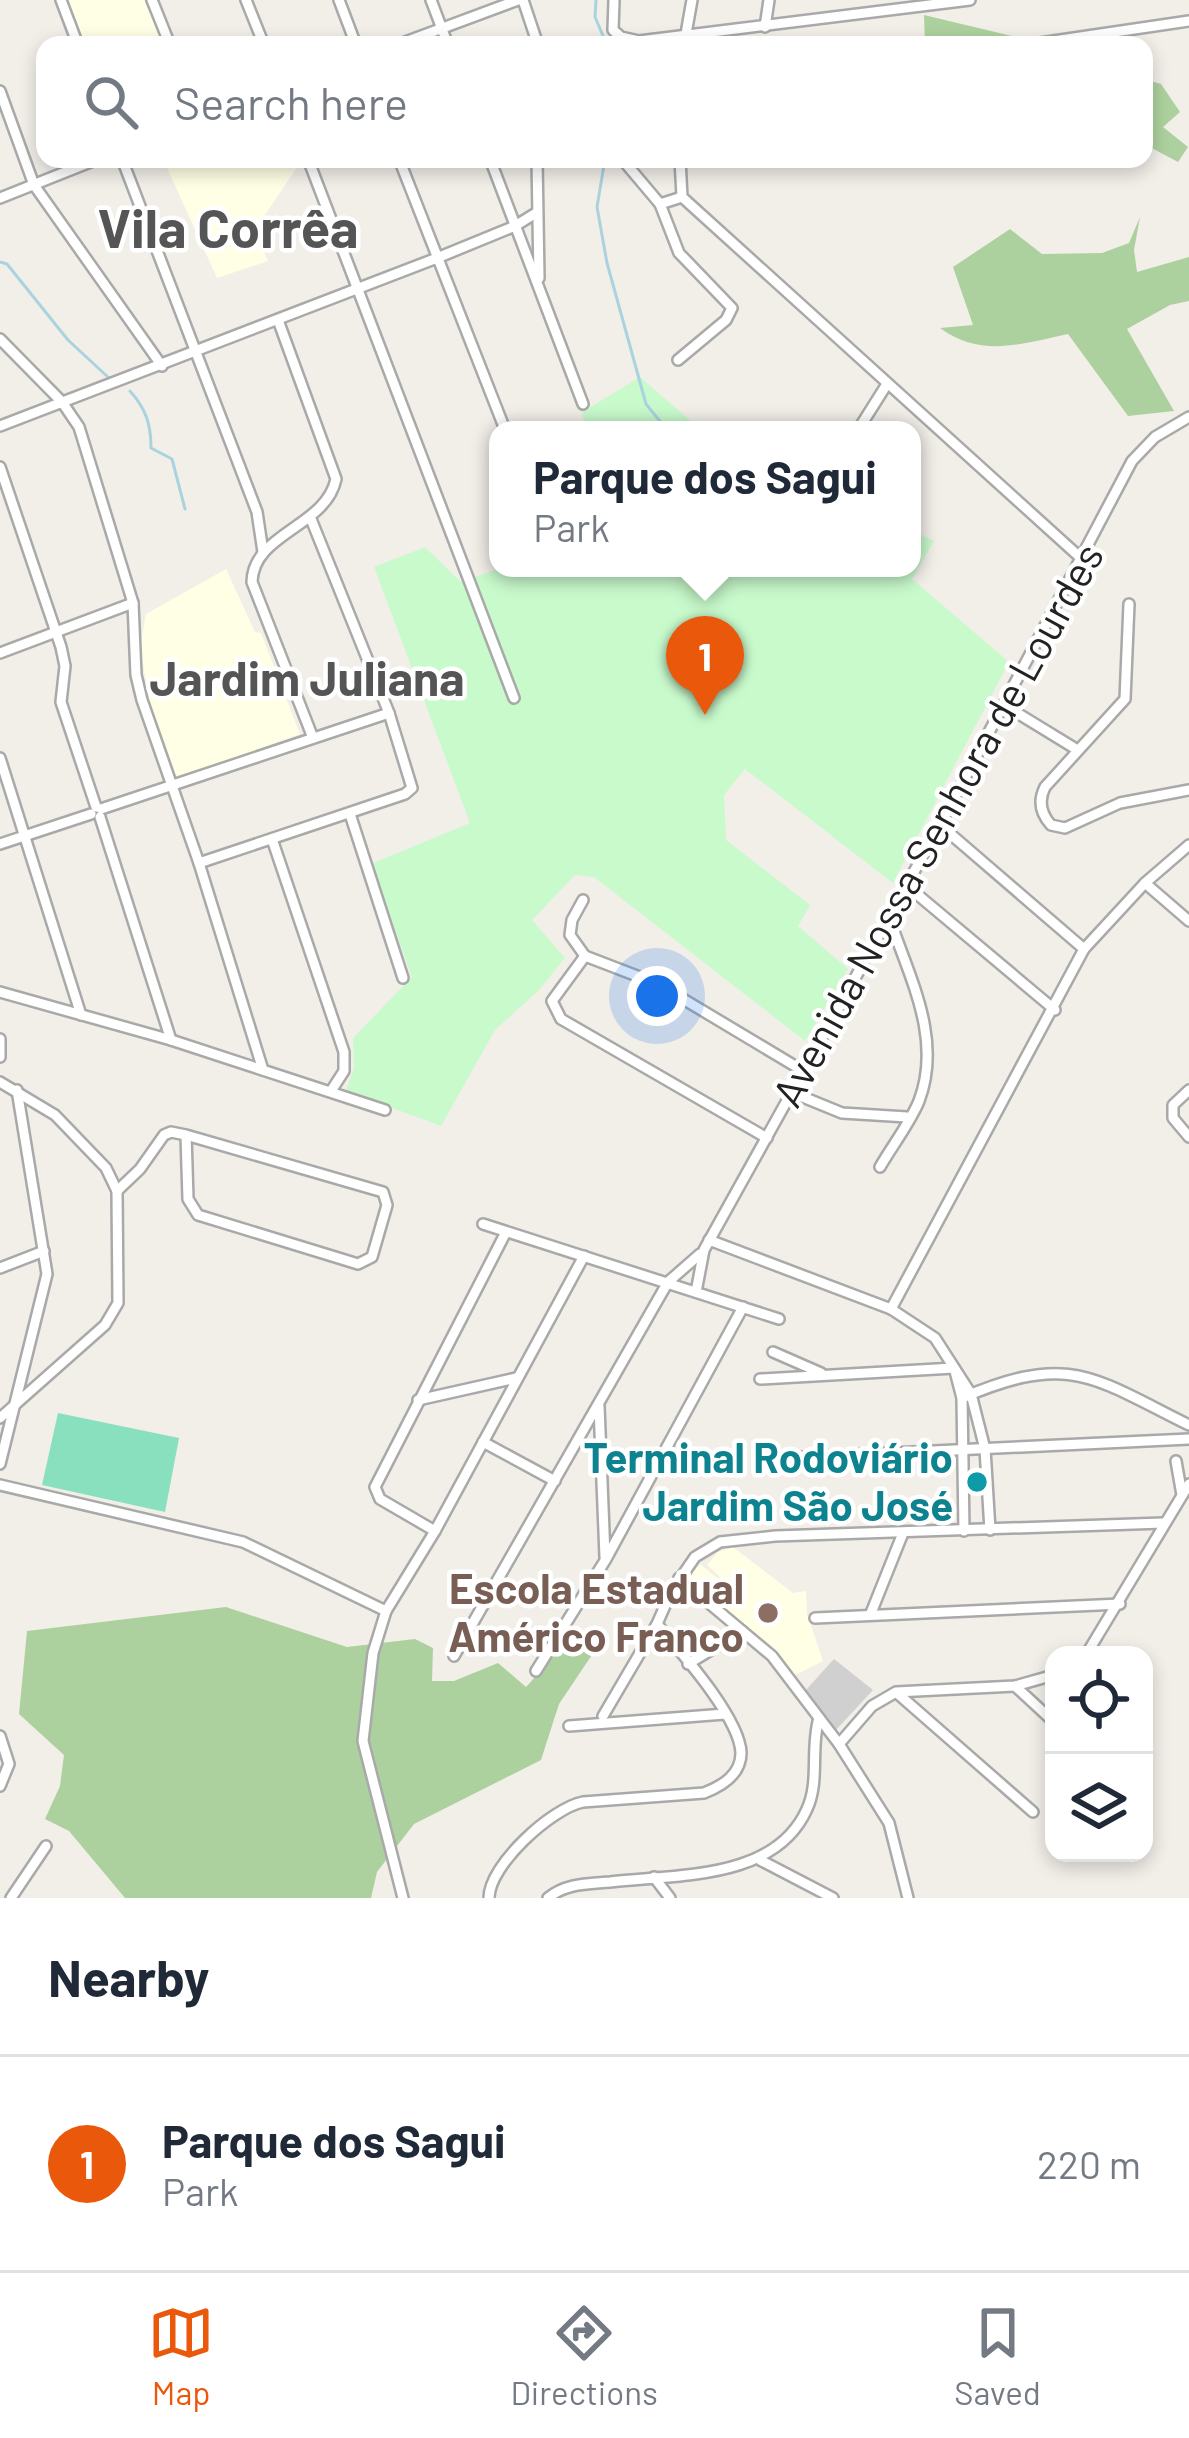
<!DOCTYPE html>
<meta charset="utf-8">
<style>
body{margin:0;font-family:Barlow,sans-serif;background:#f6f6f7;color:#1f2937}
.controls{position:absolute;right:36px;bottom:36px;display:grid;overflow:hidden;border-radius:24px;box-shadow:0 6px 18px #0003}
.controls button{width:108px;height:108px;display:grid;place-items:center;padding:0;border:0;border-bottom:3px solid #e0e1e3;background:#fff;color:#1f2937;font:60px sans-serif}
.you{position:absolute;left:657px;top:996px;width:42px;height:42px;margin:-30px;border:9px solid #fff;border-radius:50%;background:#1a73e8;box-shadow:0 0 0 18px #1a73e833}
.badge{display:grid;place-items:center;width:78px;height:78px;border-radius:50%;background:#ea580c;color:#fff;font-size:39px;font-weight:700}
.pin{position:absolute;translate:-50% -99px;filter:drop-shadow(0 3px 6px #0008)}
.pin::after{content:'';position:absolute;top:63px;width:42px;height:36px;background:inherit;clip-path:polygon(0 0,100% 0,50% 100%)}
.popup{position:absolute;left:489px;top:421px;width:432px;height:156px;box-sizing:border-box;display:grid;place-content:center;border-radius:24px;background:#fff;filter:drop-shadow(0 3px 9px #0005);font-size:39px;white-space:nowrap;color:#747a83}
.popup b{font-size:45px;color:#1f2937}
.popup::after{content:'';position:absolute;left:50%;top:100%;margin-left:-24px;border:24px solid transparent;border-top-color:#fff}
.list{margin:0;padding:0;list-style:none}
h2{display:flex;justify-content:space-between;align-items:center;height:156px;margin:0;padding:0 48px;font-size:51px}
h2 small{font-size:39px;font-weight:400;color:#747a83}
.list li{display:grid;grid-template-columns:78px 1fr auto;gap:36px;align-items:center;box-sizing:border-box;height:216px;padding:0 48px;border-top:3px solid #e0e1e3}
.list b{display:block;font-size:45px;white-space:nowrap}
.list p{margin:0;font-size:39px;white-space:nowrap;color:#747a83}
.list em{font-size:39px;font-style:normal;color:#747a83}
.icon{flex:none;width:66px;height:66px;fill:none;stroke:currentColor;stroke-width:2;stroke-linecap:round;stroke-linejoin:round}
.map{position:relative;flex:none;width:1189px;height:1898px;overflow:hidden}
.search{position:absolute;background:#fff;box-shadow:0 6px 18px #0003;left:36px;right:36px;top:36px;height:132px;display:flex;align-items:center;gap:30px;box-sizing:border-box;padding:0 42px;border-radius:24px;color:#747a83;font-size:45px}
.sheet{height:372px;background:#fff}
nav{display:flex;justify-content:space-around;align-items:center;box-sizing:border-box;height:168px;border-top:3px solid #e0e1e3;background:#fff;font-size:33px;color:#747a83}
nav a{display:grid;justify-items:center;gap:6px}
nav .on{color:#ea580c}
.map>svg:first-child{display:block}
</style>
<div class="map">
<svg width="1189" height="1898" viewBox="0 0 1189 1898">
<rect width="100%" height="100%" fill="#f2efe9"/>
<g fill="#ffffe5">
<polygon points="68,0 144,0 163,45 85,45"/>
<polygon points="163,159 299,159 303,170 298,166 254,231 268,261 217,278"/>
<polygon points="226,569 255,632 261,633 300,734 177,778 148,695 140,645 146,614"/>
<polygon points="733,1547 793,1593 806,1591 807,1614 823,1661 795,1675 727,1611 728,1607 725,1609 690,1582 689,1577 700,1564 739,1595 707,1565 718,1552"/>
</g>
<polygon fill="#d0d0d0" points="834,1659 873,1690 836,1730 806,1690"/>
<g fill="#add19e">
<polygon points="924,15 1020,38 1014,45 925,45"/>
<polygon points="1144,79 1161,84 1180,112 1163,127 1188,147 1178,162 1144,144"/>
<path d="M 1140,217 L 1134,250 L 1137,272 L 1189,257 L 1189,301 L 1170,305 L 1127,329 L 1174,411 L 1128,416 L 1068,334 C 1021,344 981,358 940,328 L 973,325 L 953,267 L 1010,229 L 1042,254 L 1102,253 L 1129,243 Z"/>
<polygon points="226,1607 347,1647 415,1639 433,1648 432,1681 454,1681 498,1663 526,1687 565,1644 598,1630 602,1640 559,1704 541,1760 414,1824 377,1872 371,1898 125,1898 69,1831 45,1819 60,1786 64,1755 19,1714 27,1631"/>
</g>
<g fill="#c8facc">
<polygon points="640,377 701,430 586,430 582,412"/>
<polygon points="912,530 934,541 912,579 1009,662 893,883 745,769 724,795 726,840 810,905 798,926 848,969 805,1041 594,877 575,875 532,920 565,958 539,990 495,1030 441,1126 346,1091 354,1068 353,1038 412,977 371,864 470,823 374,567 425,547 461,582 500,568 912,568"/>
</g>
<polygon fill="#88e0be" points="58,1413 179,1438 165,1512 42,1485"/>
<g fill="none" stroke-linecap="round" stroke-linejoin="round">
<g stroke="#aad3df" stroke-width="3">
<polyline points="596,0 595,17 607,45"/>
<polyline points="605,159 597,207 607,263 646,404 667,430"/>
<polyline points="0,262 7,264 68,340 109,378"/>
<path d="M 130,391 C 146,409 151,424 151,448 L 172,459 L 185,509"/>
</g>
<defs>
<g id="minor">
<polyline points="61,0 78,45"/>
<polyline points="152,0 170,45"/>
<polyline points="246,0 264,45"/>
<polyline points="339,0 356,45"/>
<polyline points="431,0 448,45"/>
<polyline points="523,0 538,45"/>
<polyline points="614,0 613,30 621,37 639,41 970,0"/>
<polyline points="765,27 769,0"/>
<polyline points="1033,44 1189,21"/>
<polyline points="397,45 518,0"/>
<polyline points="684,45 692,0"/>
<polyline points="0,91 34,185 162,366"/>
<polyline points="122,159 257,512 263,552"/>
<polyline points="308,159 514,698"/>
<polyline points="399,159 504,427"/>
<polyline points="490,159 583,404"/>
<polyline points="537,159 539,278"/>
<polyline points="622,159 660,204 682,197"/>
<polyline points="680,159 682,197 1083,560"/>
<polyline points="0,198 98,159"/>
<polyline points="660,204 679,253 732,308 726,320 678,360"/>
<path d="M 278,320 L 336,479 C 326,527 253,533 252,582 L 313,738"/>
<polyline points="0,339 62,402 79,427 133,603 136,675 142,700 199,863 263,1070"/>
<polyline points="0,426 437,258 515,226 536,213"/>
<polyline points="858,430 887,384"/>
<polyline points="0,467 61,647 65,666 61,702 96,807"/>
<path d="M 1129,604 L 1125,699 L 1045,787 C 1038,801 1041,814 1051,825 L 1065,828 L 1120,803 L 1189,790"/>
<polyline points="0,653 133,603"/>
<polyline points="1004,705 1076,749"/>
<polyline points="0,758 81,1015"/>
<polyline points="101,809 389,713"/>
<polyline points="350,814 403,978"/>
<polyline points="100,817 171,1040"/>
<polyline points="940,825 1084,949"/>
<polyline points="272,839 344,1052 344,1071 331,1091"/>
<polyline points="0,844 91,814"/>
<polyline points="199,863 405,794 412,788 389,713 311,519"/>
<polyline points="1145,883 1189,921"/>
<polyline points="906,885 1055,1010"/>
<polyline points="583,900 572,920 570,935 585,956"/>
<polyline points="585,956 552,1001 561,1019 767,1138"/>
<polyline points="585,956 658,984 805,1072"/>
<polyline points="0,992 171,1040 385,1110"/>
<polyline points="0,1039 0,1057"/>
<polyline points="0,1082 55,1115 106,1168 117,1191 118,1303 105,1325 0,1418"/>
<polyline points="1189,1090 1173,1105 1173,1118 1189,1137"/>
<polyline points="793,1093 842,1113 907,1117"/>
<path d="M 880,1167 C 892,1146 910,1123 919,1101 C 943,1038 909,977 889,917"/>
<polyline points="117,1191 140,1169 164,1135 171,1132 186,1135 383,1192 387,1205 372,1257 358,1264 198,1215 188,1199 186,1135"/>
<polyline points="483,1224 779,1319"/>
<polyline points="709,1240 891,1309 935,1338 971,1394 985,1449 990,1530"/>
<polyline points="0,1268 44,1251"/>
<polyline points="696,1292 704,1250 940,825 1132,461 1155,437 1189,417"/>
<polyline points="891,1309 1084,949 1145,883 1189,845"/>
<polyline points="773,1352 821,1373"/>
<polyline points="955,1371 962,1398 964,1531"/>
<polyline points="760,1379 954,1368"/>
<path d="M 962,1398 C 1070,1352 1092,1377 1189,1425"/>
<polyline points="418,1400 516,1378"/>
<polyline points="599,1406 605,1557"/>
<polyline points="483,1442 555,1481"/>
<polyline points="763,1459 1189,1439"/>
<polyline points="1176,1461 1182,1495"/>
<polyline points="0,1464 47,1274 17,1090"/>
<polyline points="0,1485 243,1542 386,1611"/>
<polyline points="435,1531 380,1499 375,1487 506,1232"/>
<polyline points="679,1578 772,1656 839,1744 889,1823 908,1898"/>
<polyline points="871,1613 903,1533"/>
<polyline points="815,1618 1120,1604"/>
<polyline points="1086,1655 1189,1484"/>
<polyline points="454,1656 668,1282 700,1254"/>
<polyline points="688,1664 742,1631"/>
<polyline points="536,1671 606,1559 743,1307"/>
<polyline points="1015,1686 1054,1722"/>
<polyline points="897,1693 1033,1812"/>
<polyline points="603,1716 657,1624 671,1592 695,1557 720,1542 775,1536 1163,1523"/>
<polyline points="569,1726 725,1714"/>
<polyline points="0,1736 9,1764 0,1786"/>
<polyline points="839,1744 872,1706 896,1692 1015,1686 1054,1675"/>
<polyline points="760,1860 833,1898"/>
<polyline points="654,1877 670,1898"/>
<polyline points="11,1898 46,1846"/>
<polyline points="403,1898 363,1741 373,1653 386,1611 435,1531 584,1256"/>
<path d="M 489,1898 C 489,1865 552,1808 583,1802 L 704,1793 C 722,1786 741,1775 741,1753 C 740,1718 680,1651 657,1624"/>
<path d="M 548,1898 C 566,1883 588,1884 610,1882 C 676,1874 775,1881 807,1809 C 820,1781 810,1748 819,1718"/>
</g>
</defs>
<use href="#minor" stroke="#a9a9a9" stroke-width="14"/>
<use href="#minor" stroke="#fff" stroke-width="9"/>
</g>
<circle fill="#0f9aa8" stroke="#fff" stroke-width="4.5" cx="977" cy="1482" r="12"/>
<circle fill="#8d6e63" stroke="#fff" stroke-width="4.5" cx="768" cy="1613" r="12"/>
<g text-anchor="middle" stroke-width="9" stroke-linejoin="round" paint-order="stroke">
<g font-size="42" fill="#222" stroke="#fff">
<text transform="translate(938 825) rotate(-61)" y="15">Avenida Nossa Senhora de Lourdes</text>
</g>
<g font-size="42" font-weight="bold" fill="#0d838f" stroke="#fff" text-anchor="end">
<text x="953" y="1473">Terminal Rodoviário<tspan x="953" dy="48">Jardim São José</tspan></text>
</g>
<g font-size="42" font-weight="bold" fill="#785e54" stroke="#fff" text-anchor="end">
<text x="744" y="1604">Escola Estadual<tspan x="744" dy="48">Américo Franco</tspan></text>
</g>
<g font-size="48" font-weight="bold" fill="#555" stroke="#fff">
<text x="307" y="696">Jardim Juliana</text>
</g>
<g font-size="54" font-weight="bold" fill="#555" stroke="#fff">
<text x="228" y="248">Vila Corrêa</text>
</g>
</g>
</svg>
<div class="controls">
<button><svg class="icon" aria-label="locate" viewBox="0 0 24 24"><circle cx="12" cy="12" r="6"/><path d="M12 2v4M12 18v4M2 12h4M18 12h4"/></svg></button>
<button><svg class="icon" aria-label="layers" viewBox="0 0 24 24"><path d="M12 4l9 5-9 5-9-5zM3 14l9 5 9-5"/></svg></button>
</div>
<div class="you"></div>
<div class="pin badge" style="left:705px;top:715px">1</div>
<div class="popup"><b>Parque dos Sagui</b>Park</div>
<div class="search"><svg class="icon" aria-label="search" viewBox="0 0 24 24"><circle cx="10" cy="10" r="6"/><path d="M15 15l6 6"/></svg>Search here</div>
</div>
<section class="sheet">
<h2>Nearby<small></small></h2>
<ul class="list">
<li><span class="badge">1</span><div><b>Parque dos Sagui</b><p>Park</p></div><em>220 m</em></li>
</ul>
</section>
<nav>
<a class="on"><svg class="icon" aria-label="map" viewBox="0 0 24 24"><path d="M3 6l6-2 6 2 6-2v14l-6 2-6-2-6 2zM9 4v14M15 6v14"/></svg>Map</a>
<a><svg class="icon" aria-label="directions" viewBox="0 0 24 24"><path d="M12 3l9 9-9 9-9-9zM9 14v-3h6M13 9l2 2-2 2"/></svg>Directions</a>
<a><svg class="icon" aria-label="saved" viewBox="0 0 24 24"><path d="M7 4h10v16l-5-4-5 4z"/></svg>Saved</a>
</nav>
